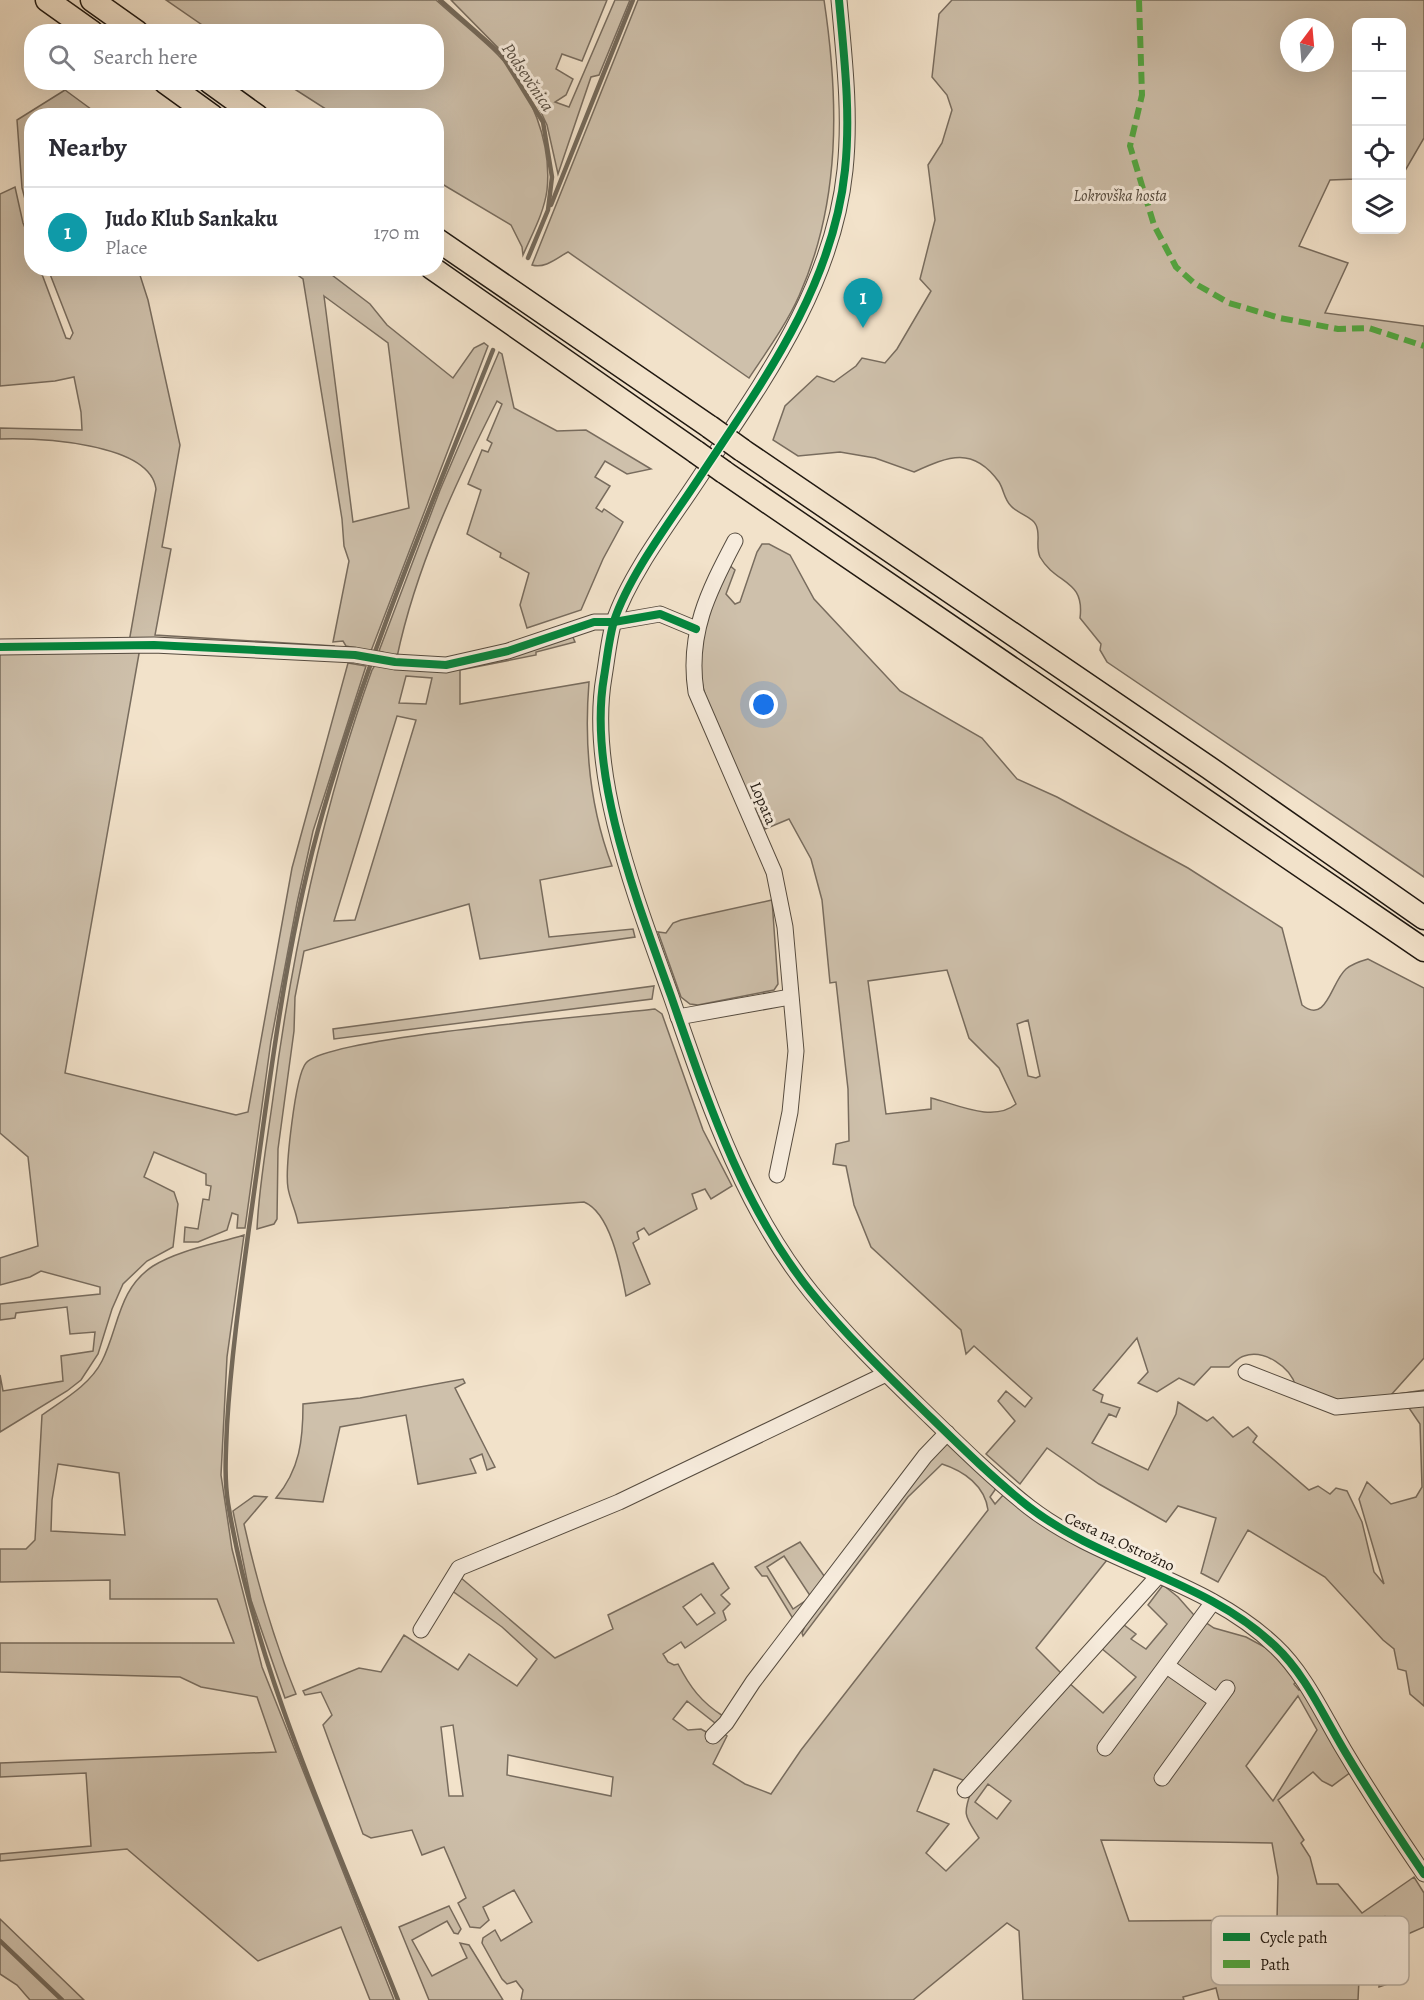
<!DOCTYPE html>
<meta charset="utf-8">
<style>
body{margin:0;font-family:Alegreya,serif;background:#f7f7f7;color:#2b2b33}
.controls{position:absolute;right:18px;top:18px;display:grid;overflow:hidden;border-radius:12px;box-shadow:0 6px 24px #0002}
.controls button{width:54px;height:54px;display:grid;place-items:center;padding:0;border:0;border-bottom:2px solid #e1e1e2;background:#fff;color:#2b2b33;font:30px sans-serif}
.compass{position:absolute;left:1280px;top:18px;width:54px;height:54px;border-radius:50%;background:#fff;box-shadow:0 6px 24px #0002;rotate:16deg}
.you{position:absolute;left:764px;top:705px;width:21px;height:21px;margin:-15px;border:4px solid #fff;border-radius:50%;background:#1a73e8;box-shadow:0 0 0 9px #1a73e833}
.badge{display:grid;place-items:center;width:39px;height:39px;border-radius:50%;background:#0f766e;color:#fff;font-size:20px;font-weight:700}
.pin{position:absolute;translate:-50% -50px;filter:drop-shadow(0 2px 3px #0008)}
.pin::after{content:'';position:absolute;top:32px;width:21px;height:18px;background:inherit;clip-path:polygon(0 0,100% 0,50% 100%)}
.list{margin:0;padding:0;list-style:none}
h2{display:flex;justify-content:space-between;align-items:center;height:78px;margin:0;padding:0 24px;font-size:26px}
h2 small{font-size:20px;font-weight:400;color:#7c7c81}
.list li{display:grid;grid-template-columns:39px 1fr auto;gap:18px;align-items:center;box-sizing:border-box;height:90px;padding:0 24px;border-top:2px solid #e1e1e2}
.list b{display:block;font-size:22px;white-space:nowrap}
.list p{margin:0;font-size:20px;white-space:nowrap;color:#7c7c81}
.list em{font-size:20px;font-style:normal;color:#7c7c81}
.icon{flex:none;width:33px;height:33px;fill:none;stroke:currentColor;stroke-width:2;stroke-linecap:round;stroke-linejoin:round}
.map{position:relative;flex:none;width:1424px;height:2000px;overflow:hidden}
.search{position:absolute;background:#fff;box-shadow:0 6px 24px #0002;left:24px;top:24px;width:420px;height:66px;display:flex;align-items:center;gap:15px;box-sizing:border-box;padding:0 21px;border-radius:24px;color:#7c7c81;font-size:22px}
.panel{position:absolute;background:#fff;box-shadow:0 6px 24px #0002;left:24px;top:108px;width:420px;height:168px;border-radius:24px}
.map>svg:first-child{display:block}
</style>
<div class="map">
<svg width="1424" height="2000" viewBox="0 0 1424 2000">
<rect width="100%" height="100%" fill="#f2e2ca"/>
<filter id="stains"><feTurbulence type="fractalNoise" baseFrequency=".00333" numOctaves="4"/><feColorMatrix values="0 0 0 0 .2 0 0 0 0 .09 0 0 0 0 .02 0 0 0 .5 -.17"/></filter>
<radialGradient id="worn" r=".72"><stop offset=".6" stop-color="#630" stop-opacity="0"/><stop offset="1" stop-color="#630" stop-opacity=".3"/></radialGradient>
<g fill="#cec0ab" stroke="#786c5e" stroke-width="1.5" fill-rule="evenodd">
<path d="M 166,0 L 436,0 C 457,19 479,36 498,55 C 531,89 552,143 547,190 C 544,213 532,234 523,255 L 522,247 L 511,225 L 437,181 L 436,116 L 335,115 L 285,83 L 436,82 L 436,32 L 211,31 Z"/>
<polygon points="451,0 607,0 582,61 562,54 556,69 573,79 566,95 555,102 569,107 615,0 630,0 599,75 591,77 558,174 547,125 522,72"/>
<path d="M 638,0 L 824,0 C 839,100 841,202 799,296 C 786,325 767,351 749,378 L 568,252 C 557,258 545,269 532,265 Z"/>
<path d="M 952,0 L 1424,0 L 1424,138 L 1402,176 L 1402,22 L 1356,22 L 1356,179 L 1330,180 L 1299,246 L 1348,263 L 1325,313 L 1424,326 L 1424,877 L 1107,662 L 1100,650 L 1101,644 L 1080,618 C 1085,579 1056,585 1040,557 C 1035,546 1041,535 1036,525 C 1033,517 1018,514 1011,506 C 1004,499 1004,490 999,482 C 973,446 949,456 914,472 L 875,458 L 840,452 L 798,456 L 773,440 L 785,406 L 817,376 L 834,382 L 856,366 L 862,358 L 885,363 L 897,349 L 931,291 L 920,279 L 935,220 L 928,165 L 942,143 L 952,110 L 947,95 L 932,77 L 939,14 ZM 1289,27 L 1325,27 L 1325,63 L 1289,63 Z"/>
<polygon points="65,90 99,115 32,116 31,222 22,188 17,120"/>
<path d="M 15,187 L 23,223 L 29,237 L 31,236 L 32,268 L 40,269 L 66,338 L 70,339 L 73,333 L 48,269 L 138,269 L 148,300 L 180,445 L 162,547 L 171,549 L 155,635 L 334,646 L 332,651 L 129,642 L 156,489 C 150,442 37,438 0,439 L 0,428 L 82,430 L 81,412 L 74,377 L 55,381 L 0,386 L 0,194 Z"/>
<path d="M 289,269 L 324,269 L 370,304 L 387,325 L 453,378 L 474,348 L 484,343 L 488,346 L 371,651 L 346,646 L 343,641 L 333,642 L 349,561 L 344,546 L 342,519 L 303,279 ZM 324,296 L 388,343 L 409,508 L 353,522 Z"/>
<path d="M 499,352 L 502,354 L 514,408 L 557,431 L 586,430 L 651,469 L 627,474 L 605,461 L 595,477 L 610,486 L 596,508 L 602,512 L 604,509 L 623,522 L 603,559 L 581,610 L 527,628 L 520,605 L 529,573 L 500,557 L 501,553 L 467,534 L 481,490 L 468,484 L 482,450 L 488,452 L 492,443 L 487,440 L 502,404 L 497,401 C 456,482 416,567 397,657 L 379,651 L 440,490 Z"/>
<path d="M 762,544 L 769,544 L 790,555 L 814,599 L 900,691 L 982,738 L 1017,779 L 1057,797 L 1188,868 L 1282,928 L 1302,1005 C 1327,1025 1331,982 1346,969 C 1352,964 1361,961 1368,959 L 1424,988 L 1424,1358 L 1391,1395 L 1424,1390 L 1424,1398 L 1352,1407 L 1296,1387 C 1291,1367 1264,1349 1244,1356 C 1239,1357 1234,1363 1229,1367 L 1211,1367 L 1194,1385 L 1179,1378 L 1157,1392 L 1138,1383 L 1148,1372 L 1137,1338 L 1093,1390 L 1103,1395 L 1101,1402 L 1120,1408 L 1116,1417 L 1109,1414 L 1092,1443 L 1148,1470 L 1176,1414 L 1178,1402 L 1207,1421 L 1213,1417 L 1233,1437 L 1248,1427 L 1257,1436 L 1253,1442 L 1309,1490 L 1318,1486 L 1330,1494 L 1336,1488 L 1347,1491 L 1362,1522 L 1374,1572 L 1384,1584 L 1359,1499 L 1367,1482 L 1391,1504 L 1416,1497 L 1422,1487 L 1420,1424 L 1409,1408 L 1424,1405 L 1424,1706 L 1410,1694 L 1406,1671 L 1398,1669 L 1394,1649 L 1383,1640 L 1325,1577 L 1248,1530 L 1218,1582 L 1201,1573 L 1216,1518 L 1178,1506 L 1166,1522 L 1099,1484 L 1047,1448 L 1020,1484 L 986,1454 L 1015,1421 L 998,1401 L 1006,1391 L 1025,1407 L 1032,1398 L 974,1346 L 966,1354 L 961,1330 L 871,1247 L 854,1205 L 846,1166 L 833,1164 L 836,1144 L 849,1141 L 848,1089 L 836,982 L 830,983 L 822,900 L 811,859 L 789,819 L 765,829 C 745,790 701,708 700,666 C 699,631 716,596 728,564 L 735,570 L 726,594 L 735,604 L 740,602 L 757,552 ZM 947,970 L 969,1038 L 999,1068 L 1016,1104 C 993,1123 956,1104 931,1098 L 931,1109 L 886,1114 L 868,981 ZM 1028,1020 L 1040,1076 L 1036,1078 L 1028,1076 L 1017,1024 Z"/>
<path d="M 572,635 L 575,642 L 536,652 L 536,655 L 460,670 L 460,704 L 589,682 C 584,744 590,808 612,866 L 540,880 L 549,937 L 633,929 L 635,937 L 480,959 L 469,904 L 304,951 L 295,997 L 294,1031 L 278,1149 L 277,1219 L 274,1224 L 257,1229 C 259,1185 267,1142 273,1098 C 292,953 322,809 372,670 L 375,665 L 422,670 ZM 406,676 L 432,678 L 426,704 L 399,703 ZM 397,716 L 416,720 L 355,920 L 334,921 Z"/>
<polygon points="140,648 65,1073 236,1115 248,1112 292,868 348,663 366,666 313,831 297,903 271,1041 245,1228 237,1228 238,1215 232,1213 227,1230 198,1242 184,1242 185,1227 198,1229 203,1199 209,1200 211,1186 206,1185 206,1174 154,1152 144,1177 174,1192 178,1204 173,1247 147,1261 123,1284 112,1309 98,1354 81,1380 67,1391 0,1432 0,1375 3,1391 63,1381 61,1356 93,1351 95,1332 70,1334 67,1307 16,1313 15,1318 0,1320 0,1304 100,1294 100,1287 41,1271 30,1277 0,1285 0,1258 38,1246 28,1157 0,1133 0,652"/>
<polygon points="772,900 778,984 774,990 698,1005 690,1004 681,997 658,932 666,933 673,923 681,920"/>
<polygon points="654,986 652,999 334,1039 333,1029"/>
<path d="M 655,1009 L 662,1014 L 703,1130 L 732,1186 L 711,1199 L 705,1189 L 692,1194 L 697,1209 L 649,1235 L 644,1228 L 637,1232 L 639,1239 L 633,1243 L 650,1284 L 626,1296 C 621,1270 611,1213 584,1202 L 298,1223 C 296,1211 290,1200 288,1188 C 285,1170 295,1076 306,1063 C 327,1037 605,1015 655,1009 Z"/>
<path d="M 244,1235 L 227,1357 L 221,1475 L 232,1549 L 262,1667 L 394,2000 L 370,2000 L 341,1927 L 258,1961 L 127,1849 L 0,1861 L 0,1854 L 91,1846 L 86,1773 L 0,1777 L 0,1763 L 276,1752 L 257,1697 L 201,1687 L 180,1677 L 0,1672 L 0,1643 L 234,1643 L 217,1599 L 110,1599 L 110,1580 L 0,1582 L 0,1549 L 26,1549 L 35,1540 L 42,1415 C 63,1400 90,1385 102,1361 C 119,1327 118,1289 153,1266 C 179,1250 215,1244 244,1235 ZM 58,1464 L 119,1473 L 125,1535 L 51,1531 L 52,1500 Z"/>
<path d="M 463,1379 L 465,1383 L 455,1388 L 495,1467 L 487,1470 L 482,1454 L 470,1459 L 476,1473 L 418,1484 L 406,1415 L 340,1427 L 323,1502 L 276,1498 C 300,1469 303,1440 303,1404 L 360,1398 Z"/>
<path d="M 946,1438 L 997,1487 L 990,1497 L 995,1504 L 1005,1493 L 1080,1546 L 1107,1560 L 1036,1648 L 1064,1676 L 968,1782 L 934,1769 L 917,1811 L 949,1824 L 926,1853 L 946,1871 L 979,1838 C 966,1817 962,1816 971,1792 L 1068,1682 L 1103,1713 L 1136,1677 L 1101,1648 L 1124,1625 L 1136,1634 L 1131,1639 L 1146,1649 L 1167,1624 L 1148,1605 L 1163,1585 L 1178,1597 L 1193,1614 L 1214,1628 L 1246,1637 L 1272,1651 L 1298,1680 L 1294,1684 L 1299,1690 L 1303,1688 L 1351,1772 L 1332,1786 L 1322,1781 L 1313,1772 L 1278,1800 L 1304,1840 L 1301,1843 L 1310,1857 L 1317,1884 L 1338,1884 L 1362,1913 L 1414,1877 L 1424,1893 L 1424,1927 L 1401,1937 L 1385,1916 L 1354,1940 L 1360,1949 L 1353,1955 L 1365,1972 L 1375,1965 L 1391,1983 L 1379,1987 L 1379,1983 L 1359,1979 L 1358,2000 L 1219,2000 L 1216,1988 L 1183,1997 L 1184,2000 L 1023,2000 L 1019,1931 L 1007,1923 L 913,2000 L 521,2000 L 523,1990 L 516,1981 L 507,1984 L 502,1979 L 482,1943 L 483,1938 L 495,1930 L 501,1941 L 532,1922 L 514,1890 L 483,1907 L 489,1920 L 480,1928 L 470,1927 L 458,1903 L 466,1898 L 444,1847 L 422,1855 L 412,1830 L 371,1838 L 363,1834 L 323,1725 L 332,1715 L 321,1692 L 305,1695 L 303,1691 L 359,1668 L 381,1672 L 404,1635 L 458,1670 L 469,1654 L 517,1686 L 537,1659 L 502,1627 L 451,1590 L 460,1577 L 555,1658 L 613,1629 L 608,1615 L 713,1563 L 729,1588 L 721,1595 L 730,1604 L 723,1611 L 726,1620 L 685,1648 L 681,1642 L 663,1654 L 668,1662 L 674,1665 L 678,1664 C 690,1687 701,1702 723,1716 L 715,1723 L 687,1701 L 673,1719 L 688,1730 L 701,1729 L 708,1733 L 707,1741 L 713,1743 L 721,1731 L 727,1736 L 713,1764 L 745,1784 L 771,1794 L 801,1750 L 988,1510 C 985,1486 964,1471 942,1464 L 908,1497 L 803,1636 L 802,1633 L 805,1626 ZM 701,1594 L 715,1613 L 697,1625 L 683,1607 ZM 1298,1696 L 1317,1730 L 1273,1801 L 1246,1766 ZM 453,1725 L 463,1796 L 449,1796 L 441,1727 ZM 508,1755 L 613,1777 L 611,1796 L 507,1775 ZM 988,1784 L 1011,1801 L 997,1819 L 975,1802 ZM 1101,1840 L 1272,1843 L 1278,1877 L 1277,1920 L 1129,1921 Z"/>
<path d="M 254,1496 L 267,1497 L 244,1524 C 257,1582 273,1638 296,1694 L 285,1698 L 251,1600 L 233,1511 Z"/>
<path d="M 800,1542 L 827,1580 L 795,1622 L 767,1576 L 762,1576 L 755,1567 ZM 784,1556 L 811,1597 L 793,1609 L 767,1567 Z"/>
<polygon points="449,1906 461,1929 458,1934 454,1933 447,1921 412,1940 432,1976 467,1958 460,1943 469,1945 503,2000 429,2000 399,1927"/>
<polygon points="0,1919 84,2000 30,2000 17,1985 0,1974"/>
</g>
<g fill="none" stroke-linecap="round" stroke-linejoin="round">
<g stroke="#74695a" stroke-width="4.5">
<polyline points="440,0 501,54 543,122 552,177 548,210 528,258"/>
<polyline points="551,205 633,0"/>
<polyline points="0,1941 62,2000"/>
<path d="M 398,2000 C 335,1840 256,1673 228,1503 C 224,1477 226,1451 227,1425 C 231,1359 240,1294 249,1228 C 269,1089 284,947 323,812 C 368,654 432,503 493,350"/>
</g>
<defs>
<g id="minor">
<path d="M 839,0 C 844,56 851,113 845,170 C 833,286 764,380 701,475 C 673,518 630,573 614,621 C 609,638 607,659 604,677 C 587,776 638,903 671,996 C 707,1099 741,1205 811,1292 C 844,1333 883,1371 920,1407 C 955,1441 991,1477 1029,1507 C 1104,1565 1205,1579 1275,1646 C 1305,1674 1323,1715 1344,1750 C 1369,1792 1396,1833 1424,1874"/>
<path d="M 735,541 C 708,592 687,634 696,692 L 774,872 L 785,927 L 796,1051 L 790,1112 L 777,1175"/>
<polyline points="0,647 154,645 355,655 395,662 446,665 508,651 594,622 614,622 660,614 696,629"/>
<polyline points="678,1017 790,997"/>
<polyline points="1246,1372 1336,1407 1424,1399"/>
<polyline points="421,1630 459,1568 619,1502 886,1374"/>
<polyline points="1167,1666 1217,1701"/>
<polyline points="713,1736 726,1723 753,1682 925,1456 947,1433"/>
<polyline points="1105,1748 1213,1602"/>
<polyline points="1162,1778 1227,1688"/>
<polyline points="965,1790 1159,1575"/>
</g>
<g id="highway">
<polyline points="47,0 92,32"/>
<polyline points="92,0 137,32"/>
<polyline points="165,82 212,116"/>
<polyline points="210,82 257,116"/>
<polyline points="436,239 710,427"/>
<polyline points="432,268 696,452"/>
<polyline points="742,450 1208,767 1424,918"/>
<polyline points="724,472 1424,950"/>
</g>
</defs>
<use href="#minor" stroke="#554b3f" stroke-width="17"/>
<use href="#highway" stroke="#211911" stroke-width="25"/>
<use href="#minor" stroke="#f7ecdd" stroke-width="15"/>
<use href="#highway" stroke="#f2e2ca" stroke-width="22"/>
<defs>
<g id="highway-bridge">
<polyline points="710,427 742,450"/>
<polyline points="696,452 724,472"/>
</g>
</defs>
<use href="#highway-bridge" stroke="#211911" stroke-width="25" stroke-linecap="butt"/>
<use href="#highway-bridge" stroke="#f2e2ca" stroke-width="22"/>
<polyline stroke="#52a942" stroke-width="6" stroke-dasharray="12 6" stroke-linecap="butt" points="1139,0 1142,95 1130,146 1154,225 1176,267 1194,283 1229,303 1280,318 1338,329 1369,328 1424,346"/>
<defs>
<g id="cycleway">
<path d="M 839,0 C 844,56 851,113 845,170 C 833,286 764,380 701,475 C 673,518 630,573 614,621 C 609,638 607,659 604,677 C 587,776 638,903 671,996 C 707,1099 741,1205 811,1292 C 844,1333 883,1371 920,1407 C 955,1441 991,1477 1029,1507 C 1104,1565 1205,1579 1275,1646 C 1305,1674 1323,1715 1344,1750 C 1369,1792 1396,1833 1424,1874"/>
<polyline points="0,647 154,645 355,655 395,662 446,665 508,651 594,622 614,622 660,614 696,629"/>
</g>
</defs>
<use href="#cycleway" stroke="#f7ecdd" stroke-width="11"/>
<use href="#cycleway" stroke="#00873e" stroke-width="8"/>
</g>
<g text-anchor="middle" stroke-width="6" stroke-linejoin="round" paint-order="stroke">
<g font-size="16" font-style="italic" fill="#554b3f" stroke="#f7ecdd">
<text x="1120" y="201">Lokrovška hosta</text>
</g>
<g font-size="16" fill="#211911" stroke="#f7ecdd">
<text transform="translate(764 803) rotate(67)" y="6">Lopata</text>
<text transform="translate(1120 1541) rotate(25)" y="6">Cesta na Ostrožno</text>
</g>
<g font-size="18" font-style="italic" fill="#584e42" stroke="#f7ecdd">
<text transform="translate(528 77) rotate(56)" y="6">Podsevčnica</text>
</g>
</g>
<rect x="1211" y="1916" width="198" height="69" rx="9" fill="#f7ecdd" stroke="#b7ada0" stroke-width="1.5"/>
<rect x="1223" y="1933" width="27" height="8" fill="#00873e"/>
<rect x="1223" y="1960" width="27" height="8" fill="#52a942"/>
<g font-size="16" fill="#211911">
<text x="1260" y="1943">Cycle path</text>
<text x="1260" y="1970">Path</text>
</g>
<rect width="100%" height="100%" filter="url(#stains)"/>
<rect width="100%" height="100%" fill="url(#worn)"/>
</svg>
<div class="controls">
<button>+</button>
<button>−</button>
<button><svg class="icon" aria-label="locate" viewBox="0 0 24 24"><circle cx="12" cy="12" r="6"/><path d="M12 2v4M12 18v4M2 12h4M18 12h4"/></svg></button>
<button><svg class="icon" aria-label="layers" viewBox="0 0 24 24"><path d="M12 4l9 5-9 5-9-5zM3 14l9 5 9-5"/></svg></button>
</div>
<svg class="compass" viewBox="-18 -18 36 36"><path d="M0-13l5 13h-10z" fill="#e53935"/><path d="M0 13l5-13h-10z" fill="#7c7c81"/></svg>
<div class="you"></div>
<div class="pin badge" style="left:863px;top:328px;background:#0f9aa8">1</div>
<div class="search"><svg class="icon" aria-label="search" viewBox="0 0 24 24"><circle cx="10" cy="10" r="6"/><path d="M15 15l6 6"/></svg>Search here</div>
<section class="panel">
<h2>Nearby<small></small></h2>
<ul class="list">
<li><span class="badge" style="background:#0f9aa8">1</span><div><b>Judo Klub Sankaku</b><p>Place</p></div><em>170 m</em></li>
</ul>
</section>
</div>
